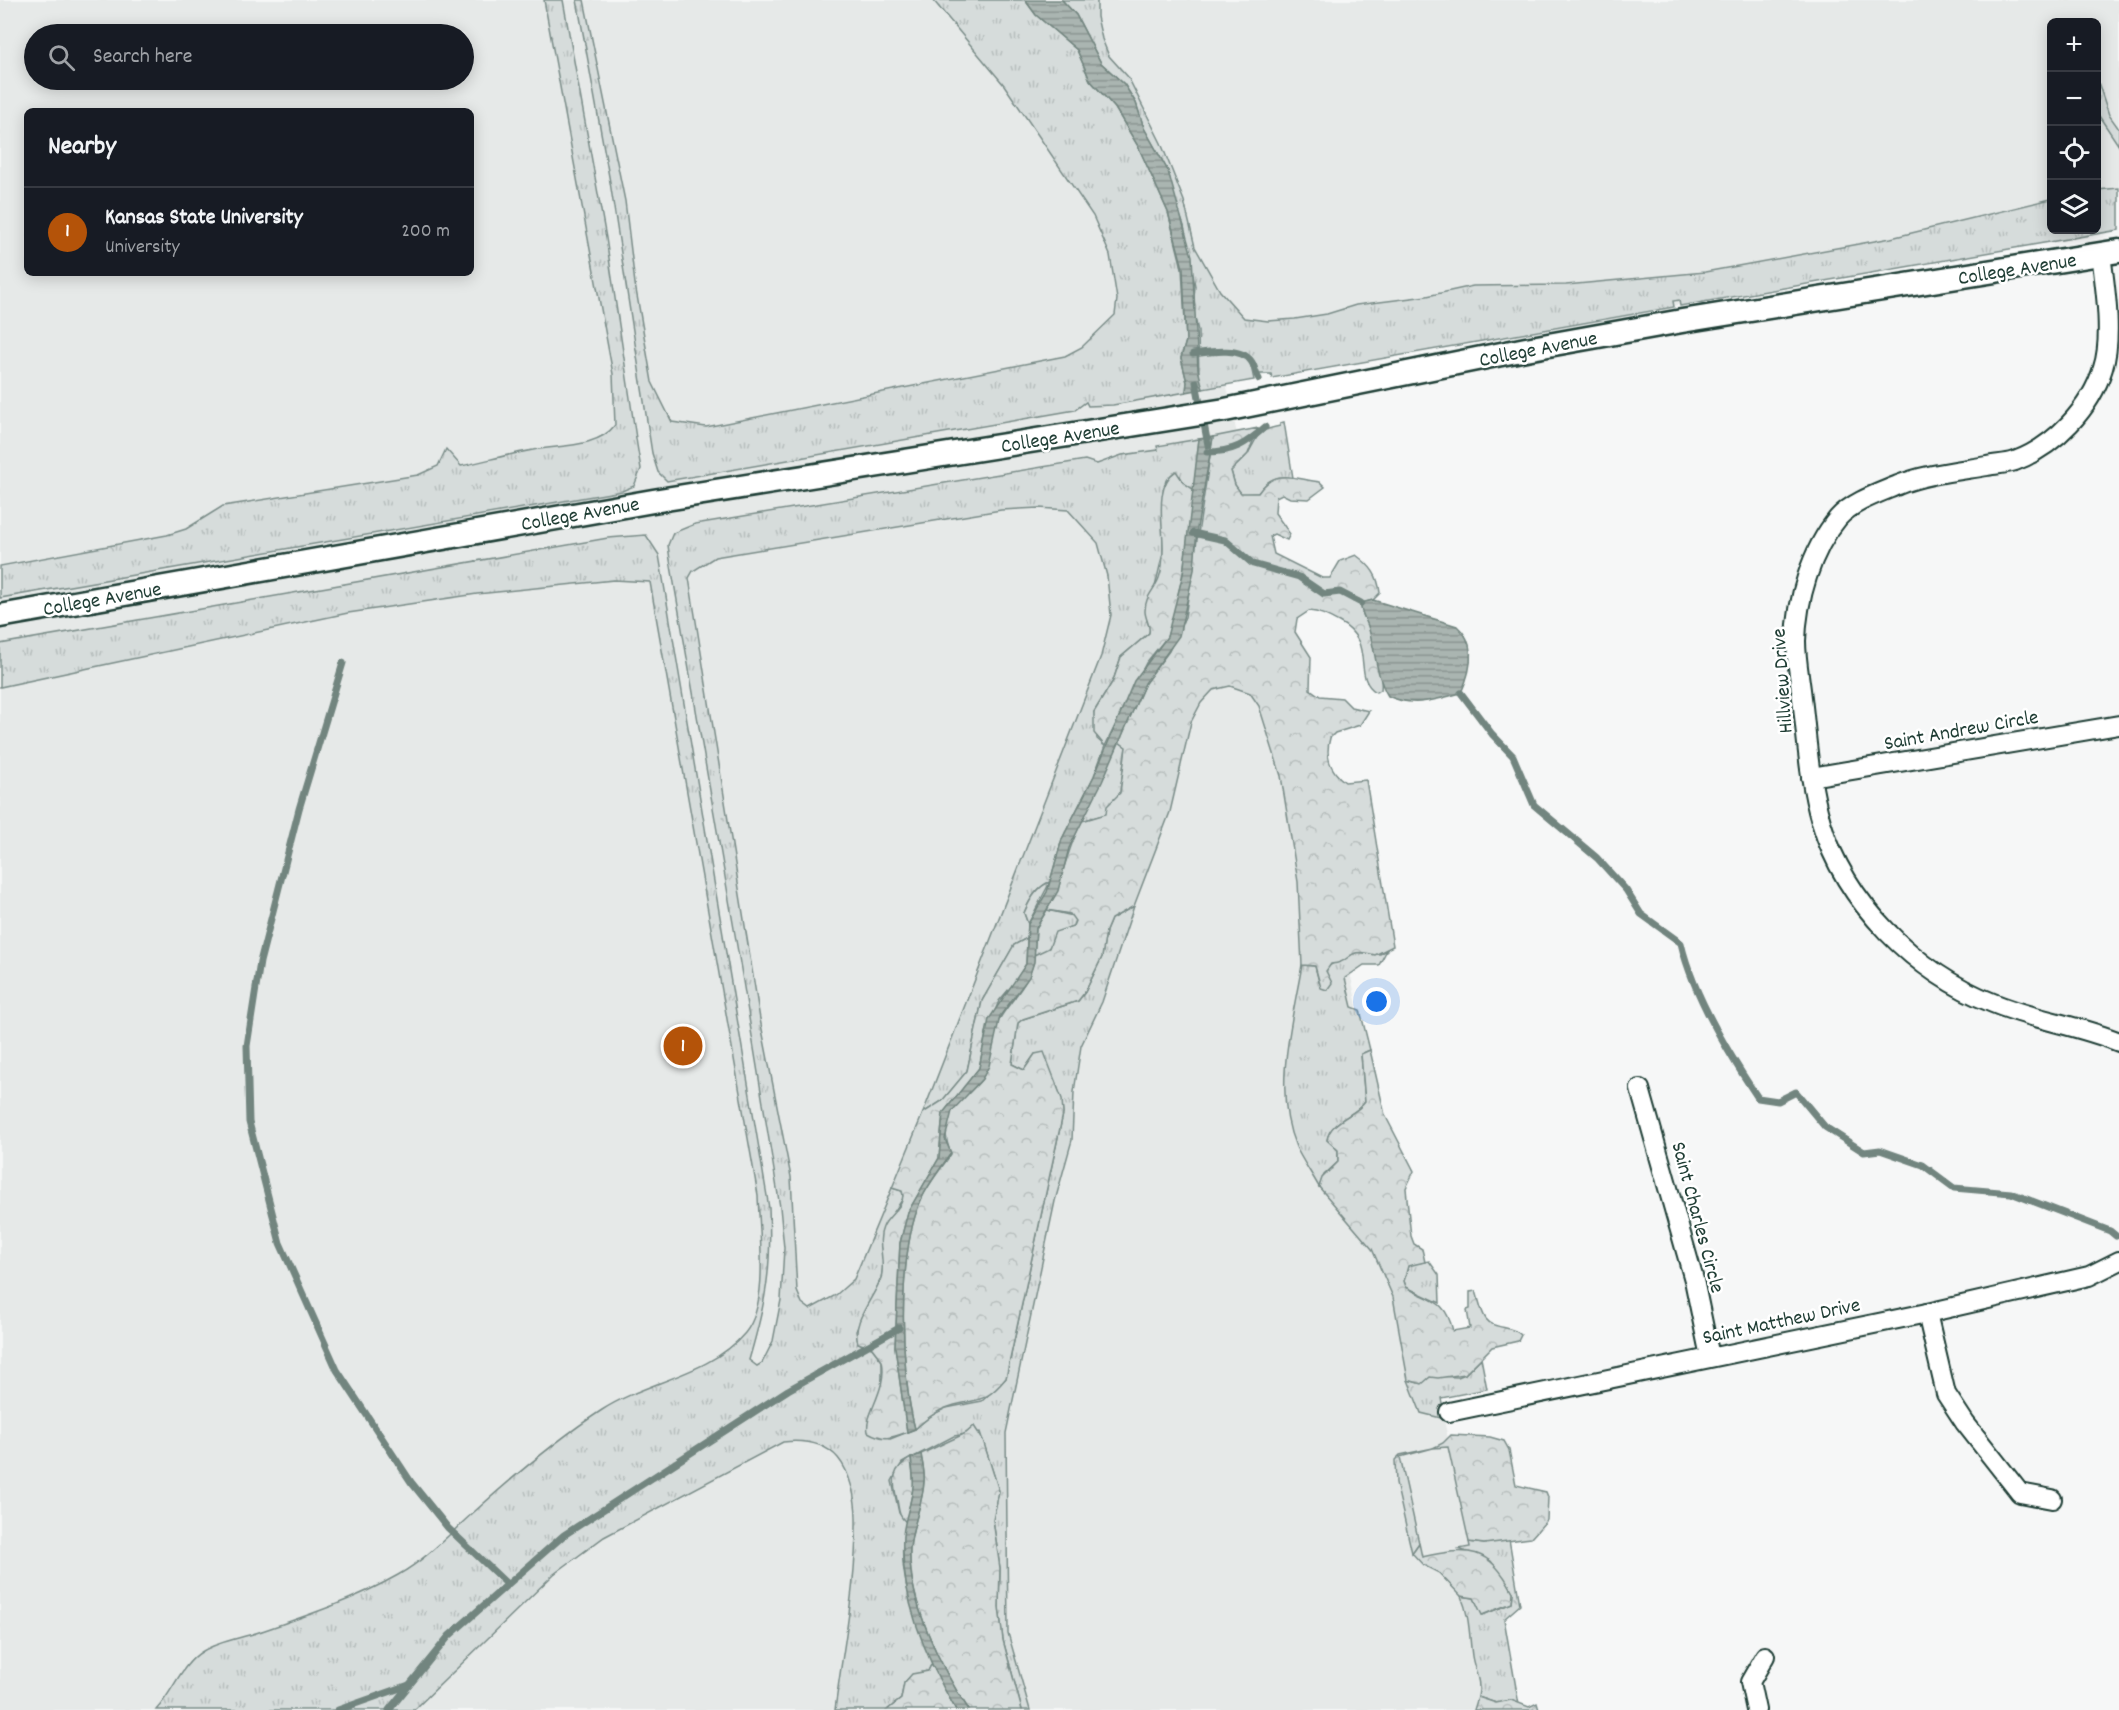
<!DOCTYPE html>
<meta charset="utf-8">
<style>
body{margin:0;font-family:Dekko,sans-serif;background:#20242c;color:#f1f3f6}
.controls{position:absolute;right:18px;top:18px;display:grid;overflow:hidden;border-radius:9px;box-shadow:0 3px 15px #0003}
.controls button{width:54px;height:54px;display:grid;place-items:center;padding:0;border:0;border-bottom:2px solid #363941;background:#171b24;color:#f1f3f6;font:30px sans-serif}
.you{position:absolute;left:1377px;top:1002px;width:21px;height:21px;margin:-15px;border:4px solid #fff;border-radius:50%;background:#1a73e8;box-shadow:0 0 0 9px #1a73e833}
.badge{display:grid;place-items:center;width:39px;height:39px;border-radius:50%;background:#b45309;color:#fff;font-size:20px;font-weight:700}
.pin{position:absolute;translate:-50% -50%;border:3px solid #fff;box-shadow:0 2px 6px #0006}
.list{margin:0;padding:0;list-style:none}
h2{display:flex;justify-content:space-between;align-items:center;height:78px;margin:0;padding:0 24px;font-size:26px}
h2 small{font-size:20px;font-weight:400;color:#9ea1a6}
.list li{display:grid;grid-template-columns:39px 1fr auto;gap:18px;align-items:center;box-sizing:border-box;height:90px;padding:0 24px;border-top:2px solid #363941}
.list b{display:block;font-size:22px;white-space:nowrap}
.list p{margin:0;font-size:20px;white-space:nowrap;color:#9ea1a6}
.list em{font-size:20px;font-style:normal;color:#9ea1a6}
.icon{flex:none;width:33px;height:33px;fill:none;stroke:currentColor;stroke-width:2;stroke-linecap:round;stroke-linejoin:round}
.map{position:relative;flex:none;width:2119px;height:1710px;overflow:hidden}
.search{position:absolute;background:#171b24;box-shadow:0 3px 15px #0003;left:24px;top:24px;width:450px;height:66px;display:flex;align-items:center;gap:15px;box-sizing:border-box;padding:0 21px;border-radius:33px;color:#9ea1a6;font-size:22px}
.panel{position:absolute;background:#171b24;box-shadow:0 3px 15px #0003;left:24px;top:108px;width:450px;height:168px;border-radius:9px}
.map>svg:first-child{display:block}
</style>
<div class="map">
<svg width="2119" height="1710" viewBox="0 0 2119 1710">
<defs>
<pattern id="grass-tufts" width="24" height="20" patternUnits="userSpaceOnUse" patternTransform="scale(1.5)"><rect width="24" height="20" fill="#d6dcdb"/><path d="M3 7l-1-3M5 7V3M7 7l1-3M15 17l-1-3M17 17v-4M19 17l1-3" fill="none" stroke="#b7bebd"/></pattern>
<pattern id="forest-crowns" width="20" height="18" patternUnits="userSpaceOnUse" patternTransform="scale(1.5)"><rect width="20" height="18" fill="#d6dcdb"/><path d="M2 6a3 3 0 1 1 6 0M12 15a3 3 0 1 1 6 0" fill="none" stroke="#b7bebd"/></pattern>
<pattern id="water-rules" width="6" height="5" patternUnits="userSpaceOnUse" patternTransform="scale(1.5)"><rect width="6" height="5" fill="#aab5b1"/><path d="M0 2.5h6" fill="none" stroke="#8a9491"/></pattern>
</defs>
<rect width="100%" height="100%" fill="#f6f7f7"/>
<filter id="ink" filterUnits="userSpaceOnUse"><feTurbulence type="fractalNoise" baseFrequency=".0167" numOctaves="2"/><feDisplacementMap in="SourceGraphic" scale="12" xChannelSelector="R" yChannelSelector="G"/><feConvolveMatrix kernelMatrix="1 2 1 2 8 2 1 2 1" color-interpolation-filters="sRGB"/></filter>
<g filter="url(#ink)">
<path fill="#e6e9e8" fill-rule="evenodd" d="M 0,0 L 2119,0 L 2119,230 L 1226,382 L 1505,1710 L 0,1710 ZM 2052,22 L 2096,22 L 2096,230 L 2052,230 ZM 34,34 L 464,34 L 464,80 L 34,80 ZM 27,111 L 471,111 L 471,273 L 27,273 Z"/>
<g fill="url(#grass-tufts)" stroke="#7a8c88" stroke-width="1.5">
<path d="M 544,0 L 563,0 L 606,238 L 637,445 L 641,469 L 634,486 L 622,491 L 0,598 L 0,566 L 167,535 L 186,529 L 223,506 L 418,475 L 438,466 L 446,449 L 461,466 C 485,461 509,454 533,450 C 559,445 598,448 615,425 L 613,374 Z"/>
<polygon points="577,0 584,0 625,201 635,284 652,382 672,422 706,427 1065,356 1082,347 1115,315 1117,299 1110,255 1093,216 1004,85 933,0 1025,0 1036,15 1077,50 1090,80 1115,108 1138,146 1168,212 1182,268 1186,341 1181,358 1187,382 1186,392 1113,405 1088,406 1086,402 1075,410 667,481 658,472 652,453 610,182"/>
<polygon points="1062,0 1097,0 1097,17 1102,39 1109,56 1128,77 1161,143 1184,201 1195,247 1220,291 1244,318 1268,321 1295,319 1327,314 1356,305 1427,296 1473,286 1566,285 1705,272 1891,238 2051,199 2052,230 2096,230 2097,190 2119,188 2119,230 1680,306 1679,300 1673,301 1674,307 1272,378 1271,374 1257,374 1252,360 1250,361 1254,380 1203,389 1199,381 1198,331 1193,309 1195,286 1184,226 1176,205 1168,171 1144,128 1136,103 1124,84 1101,63 1076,15"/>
<polygon points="2096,76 2109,115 2119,129 2119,146 2097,113"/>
<path d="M 1284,422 L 1293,478 C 1276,475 1268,479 1258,493 L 1241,494 L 1235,485 L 1231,471 C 1236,464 1244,460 1248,453 C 1260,434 1255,431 1280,426 L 1280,423 Z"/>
<path d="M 1199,439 L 1194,490 L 1184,483 L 1180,476 L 1166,480 L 1163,492 L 1163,553 L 1147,621 L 1150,628 L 1149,633 L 1121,657 L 1113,681 L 1094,712 L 1097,739 L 1105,746 L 1094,776 L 1062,839 L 1050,882 C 1038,886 1029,901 1024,913 L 1028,924 L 1027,938 L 1014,945 L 982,1001 L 967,1071 L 942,1101 L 923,1113 L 1101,656 L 1111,615 L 1107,576 L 1098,543 L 1068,510 L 1039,508 L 1001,510 L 715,557 L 693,571 L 689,578 L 760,1019 L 791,1177 L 797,1291 L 802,1303 L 810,1309 L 836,1295 L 854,1279 L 892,1188 L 902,1191 L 904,1197 L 892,1215 L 881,1279 L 856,1331 L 858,1343 L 872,1348 L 882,1361 L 882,1388 L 870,1416 L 890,1439 L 915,1429 L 930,1416 L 946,1408 L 982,1401 L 1006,1378 L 1063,1114 C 1061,1091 1053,1070 1035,1054 L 1024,1070 L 1012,1064 L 1018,1023 L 1023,1019 L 1078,1001 L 1085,992 L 1102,957 L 1106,931 L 1111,919 L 1134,906 L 1102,1002 L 1081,1046 L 1074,1092 L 1072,1140 L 1055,1201 L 1006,1433 L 1008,1633 L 1030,1710 L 1022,1710 L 1003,1640 L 999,1607 L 1000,1568 L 993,1520 L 999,1491 L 980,1432 L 954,1436 L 902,1463 L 892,1481 L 899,1513 L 906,1522 C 894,1571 916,1618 932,1663 L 928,1671 L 912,1675 L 904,1683 L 901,1699 L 887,1710 L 835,1710 C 843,1647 857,1582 856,1518 C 856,1499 850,1472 838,1458 C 824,1442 802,1440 783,1442 L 604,1537 L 554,1574 L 414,1710 L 156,1710 C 173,1692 181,1664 203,1651 C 219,1641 242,1638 259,1632 C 306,1616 354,1600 398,1575 C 428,1558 449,1534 474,1512 C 515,1475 556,1440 602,1410 C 646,1381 710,1375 745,1333 C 770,1303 759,1232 758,1195 L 650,582 L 614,580 L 477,594 L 348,613 L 0,687 L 0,644 L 608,538 L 646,535 L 659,555 L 769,1208 C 772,1269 766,1302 749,1360 L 757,1366 L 762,1363 L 773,1341 L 781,1300 L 784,1248 L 780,1207 L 741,969 L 670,560 L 668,545 L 673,533 L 695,524 L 1085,460 L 1097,464 L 1122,455 L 1158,450 L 1157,446 Z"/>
<polygon points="1119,742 1126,747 1120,793 1107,814 1082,821"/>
<path d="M 1047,910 L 1073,916 L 1075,921 L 1073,926 C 1051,933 1059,937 1046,951 L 1034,955 L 1036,928 Z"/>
<path d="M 1387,950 L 1379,965 L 1364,965 L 1345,978 L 1352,1007 L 1360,1010 L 1370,1050 L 1361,1054 L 1365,1102 C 1355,1116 1330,1121 1327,1140 L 1338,1150 L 1338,1162 L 1324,1175 L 1319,1187 C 1312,1174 1302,1160 1296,1147 C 1272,1090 1292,1023 1302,965 L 1315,966 L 1319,982 L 1326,976 L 1327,967 L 1352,952 L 1380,954 Z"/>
<polygon points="1429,1261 1439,1275 1440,1303 1406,1287 1404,1281 1408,1265"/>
<polygon points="1481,1358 1487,1389 1441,1398 1445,1419 1421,1413 1408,1380 1418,1383 1432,1376 1458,1377 1465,1374"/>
<polygon points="1433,1448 1400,1457 1419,1543 1412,1553 1396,1483 1395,1460 1400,1455"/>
<path d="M 1509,1539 L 1520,1605 L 1504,1619 L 1519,1705 L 1511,1700 L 1496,1703 L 1478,1697 C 1482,1682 1474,1670 1472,1656 C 1469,1634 1470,1617 1461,1596 L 1474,1598 L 1483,1615 L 1512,1603 L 1513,1592 L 1491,1561 L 1459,1549 L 1470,1547 L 1469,1542 L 1484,1544 Z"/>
</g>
<g fill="url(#forest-crowns)" stroke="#7a8c88" stroke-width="1.5">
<path d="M 1258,428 L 1248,454 L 1231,471 L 1235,485 L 1241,493 L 1258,493 C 1276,467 1294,479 1320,482 L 1325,487 L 1309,499 L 1290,498 L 1282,494 L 1276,497 L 1275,513 L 1290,534 L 1287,540 L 1274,534 L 1270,536 L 1274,554 L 1322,578 L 1330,578 L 1340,561 L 1356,555 C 1371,566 1378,575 1380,593 L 1373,600 L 1361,603 C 1360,612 1365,617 1368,625 C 1373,642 1383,673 1381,690 L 1376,692 C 1351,677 1377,642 1339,622 C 1329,617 1321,612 1309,611 L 1297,619 L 1295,632 L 1311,657 L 1310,689 L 1320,696 L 1342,698 L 1351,707 L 1369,711 L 1360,725 L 1335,733 L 1330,738 C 1325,756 1329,770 1345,782 L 1366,780 L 1393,946 L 1375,955 C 1345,946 1353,963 1331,964 L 1326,971 L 1332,983 L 1327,990 L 1321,988 L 1315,966 L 1302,965 L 1298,882 L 1281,776 L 1259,706 L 1250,693 L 1230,686 L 1213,690 L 1201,703 L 1191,722 L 1170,812 L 1134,906 L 1111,919 L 1106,931 L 1102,957 L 1085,992 L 1078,1001 L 1023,1019 L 1018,1023 L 1012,1064 L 1024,1070 L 1035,1054 L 1044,1052 L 1062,1099 L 1063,1114 L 1006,1378 C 981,1409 973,1396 943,1409 C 932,1414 924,1421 915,1429 C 900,1373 897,1253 921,1200 C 928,1184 941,1169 951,1154 C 946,1142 944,1130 948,1118 C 954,1102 971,1093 981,1080 C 993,1062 991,1030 1002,1015 C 1014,997 1034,977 1034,955 L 1049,948 L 1055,932 L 1073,926 L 1075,921 L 1070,914 L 1047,910 C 1063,882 1066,850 1082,821 L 1106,814 L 1107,806 L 1120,793 L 1126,747 L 1119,742 L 1145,683 L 1169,651 L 1185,617 L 1213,437 Z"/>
<path d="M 1176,471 L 1184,483 L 1194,490 L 1183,574 L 1171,625 L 1167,637 L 1146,663 L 1105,746 L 1094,733 L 1094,712 L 1113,681 L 1121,657 L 1149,633 C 1151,625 1145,619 1145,611 C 1145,596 1154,591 1159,578 C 1162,570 1163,559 1163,550 C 1164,527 1153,485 1176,471 Z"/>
<path d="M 1050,882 L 1028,924 L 1024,913 C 1029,901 1038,886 1050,882 Z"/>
<path d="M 1027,938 L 1026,964 L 1015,982 L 999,1001 L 986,1033 L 979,1068 L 943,1113 L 939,1158 L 908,1212 L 900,1243 L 895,1347 L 907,1432 C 891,1438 884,1441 868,1432 C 864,1414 888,1390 882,1361 L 872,1348 L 858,1343 C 851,1322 874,1298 881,1278 C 886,1261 876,1243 883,1227 C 888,1214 907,1206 902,1191 L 892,1188 L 923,1113 L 942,1101 L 967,1071 L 982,1001 L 1014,945 Z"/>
<path d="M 1370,1050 L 1385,1115 L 1414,1171 L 1406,1188 L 1407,1199 L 1411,1236 L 1414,1244 L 1422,1249 L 1425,1262 L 1408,1266 L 1404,1281 L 1406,1287 C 1431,1302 1445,1298 1453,1331 L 1470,1328 L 1467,1310 L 1470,1309 L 1470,1292 L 1476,1291 C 1479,1300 1481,1312 1486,1319 C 1494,1330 1512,1325 1521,1335 L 1518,1341 L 1492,1347 L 1465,1374 L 1438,1378 L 1430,1377 L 1422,1384 L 1408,1380 L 1393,1297 L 1372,1249 L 1319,1187 L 1322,1178 L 1338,1162 L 1338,1150 L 1327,1140 C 1330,1120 1355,1116 1365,1102 L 1361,1054 Z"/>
<path d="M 974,1426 L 983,1440 L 999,1491 L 993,1520 L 1000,1568 L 999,1607 L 1003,1640 L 1022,1710 L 969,1710 C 941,1669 907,1599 910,1548 C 912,1525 923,1504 924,1481 C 925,1472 922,1463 921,1454 L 966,1433 Z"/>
<polygon points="1451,1435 1490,1437 1504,1441 1509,1450 1516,1485 1546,1492 1548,1497 1547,1520 1531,1538 1484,1544 1469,1542 1448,1447 1433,1448 1443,1443"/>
<path d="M 911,1458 L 914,1485 L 906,1522 C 898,1516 899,1509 897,1500 C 892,1480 892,1468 911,1458 Z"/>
<path d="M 1419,1543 L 1422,1557 C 1468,1547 1489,1546 1513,1592 L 1512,1603 L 1482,1615 L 1474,1598 L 1461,1596 L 1439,1573 L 1423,1565 L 1412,1553 Z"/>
<polygon points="932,1663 956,1710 887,1710 901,1699 904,1683 912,1674 928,1671"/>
<polygon points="1478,1697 1496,1703 1511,1700 1529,1707 1537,1703 1539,1710 1474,1710"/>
</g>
<g fill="url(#water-rules)" stroke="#72857f" stroke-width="1.5">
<polygon points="1025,0 1062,0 1076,15 1101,63 1124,84 1136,103 1144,128 1168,171 1192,256 1198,369 1203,389 1186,392 1187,382 1181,358 1186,341 1183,268 1168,212 1138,146 1115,108 1090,80 1077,50 1036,15"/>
<path d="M 1213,437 L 1197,528 L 1194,570 L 1179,636 L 1145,683 L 1102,782 L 1069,848 L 1058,891 L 1036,928 L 1034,962 L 1029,977 L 1000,1016 L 989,1066 L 982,1079 L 952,1111 L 945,1139 L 951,1153 C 941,1168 928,1184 921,1200 C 897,1254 900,1373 915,1429 L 907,1432 L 895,1347 L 900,1243 L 908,1212 L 939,1158 L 943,1113 L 979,1068 L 989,1019 L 1026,964 L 1028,924 L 1047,892 L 1062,839 L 1094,776 L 1134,681 L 1167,637 L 1183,574 L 1199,439 Z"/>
<path d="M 1373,600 L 1457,626 C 1478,644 1471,671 1461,693 C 1434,700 1414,708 1388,696 C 1376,677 1375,648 1368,626 C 1365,618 1360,612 1361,603 Z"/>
<path d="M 921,1454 C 922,1463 925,1472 924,1481 C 923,1504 912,1525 910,1548 C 907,1599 941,1669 969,1710 L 956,1710 C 926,1659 900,1596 903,1536 C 904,1519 912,1503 913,1486 C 914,1477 912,1467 911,1458 Z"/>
</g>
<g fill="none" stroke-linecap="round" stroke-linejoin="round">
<g stroke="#72857f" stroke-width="7">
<path d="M 1193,354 C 1208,352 1241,346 1251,361 C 1255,366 1255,373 1259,379"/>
<polyline points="1196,382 1208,445"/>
<path d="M 1207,452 C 1234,452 1246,444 1265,427"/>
<polyline points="1193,533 1225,540 1253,564 1299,577 1324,594 1340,592 1361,603"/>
<polyline points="343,663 299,809 260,962 247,1046 249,1122 280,1243 337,1370 411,1482 448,1528 507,1584"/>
<path d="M 1461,693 L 1492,734 L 1513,756 L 1534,805 L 1597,858 L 1626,890 L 1641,914 L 1681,943 C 1693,995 1728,1053 1758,1098 L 1778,1101 L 1796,1092 L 1825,1127 L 1864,1152 L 1880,1150 L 1923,1165 L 1954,1188 L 2011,1193 L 2110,1231 L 2116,1236"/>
<polyline points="338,1710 409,1685"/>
<polyline points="389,1710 449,1636 564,1535 788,1390 899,1328"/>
</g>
<defs>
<g id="minor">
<path d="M 2101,254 C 2105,286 2113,337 2103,368 C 2091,408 2055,446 2015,461 C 2007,464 1996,464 1987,466 C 1957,471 1926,474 1898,485 C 1879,493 1852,502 1838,518 C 1811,550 1797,600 1796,641 C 1796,660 1800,679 1802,698 C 1807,739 1809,782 1821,822 C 1845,903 1916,973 1993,1003 C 2034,1020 2078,1025 2119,1042"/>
<polyline points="1811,777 2119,725"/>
<polyline points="1640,1089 1694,1280 1710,1357"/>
<polyline points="1927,1313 1946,1394 1965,1423 2020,1493 2052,1499"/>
<polyline points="1449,1412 1927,1313 2089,1276 2119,1261"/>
<polyline points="1756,1710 1750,1682 1765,1656"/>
</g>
<polyline id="tertiary" points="0,616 653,501 1225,410 1526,349 1682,321 2119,251"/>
</defs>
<use href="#minor" stroke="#1f3d34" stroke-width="22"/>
<use href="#tertiary" stroke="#1f3d34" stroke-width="27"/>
<use href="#minor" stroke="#fff" stroke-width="18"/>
<use href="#tertiary" stroke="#fff" stroke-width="22"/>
</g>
</g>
<g text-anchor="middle" stroke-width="5" stroke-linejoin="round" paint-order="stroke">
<g font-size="21" fill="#1f3d34" stroke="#fff">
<text transform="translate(2017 268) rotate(-9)" y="7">College Avenue</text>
<text transform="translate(1538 348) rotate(-11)" y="7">College Avenue</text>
<text transform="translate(1060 436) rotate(-9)" y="7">College Avenue</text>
<text transform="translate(580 513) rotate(-10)" y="7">College Avenue</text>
<text transform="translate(102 598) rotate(-10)" y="7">College Avenue</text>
<text transform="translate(1781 681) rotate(-94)" y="7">Hillview Drive</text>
<text transform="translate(1961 729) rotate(-10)" y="7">Saint Andrew Circle</text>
<text transform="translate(1699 1217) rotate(75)" y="7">Saint Charles Circle</text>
<text transform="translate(1781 1320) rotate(-12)" y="7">Saint Matthew Drive</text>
</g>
</g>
</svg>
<div class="controls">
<button>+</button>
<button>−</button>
<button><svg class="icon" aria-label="locate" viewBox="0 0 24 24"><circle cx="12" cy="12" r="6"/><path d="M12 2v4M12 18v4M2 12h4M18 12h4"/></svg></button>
<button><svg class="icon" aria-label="layers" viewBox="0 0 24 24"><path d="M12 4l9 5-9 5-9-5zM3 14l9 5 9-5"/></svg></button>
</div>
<div class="you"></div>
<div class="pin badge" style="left:683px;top:1046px">1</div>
<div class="search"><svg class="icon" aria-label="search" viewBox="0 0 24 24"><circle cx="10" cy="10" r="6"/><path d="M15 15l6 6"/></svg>Search here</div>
<section class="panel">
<h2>Nearby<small></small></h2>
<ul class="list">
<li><span class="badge">1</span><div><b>Kansas State University</b><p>University</p></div><em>200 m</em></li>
</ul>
</section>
</div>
